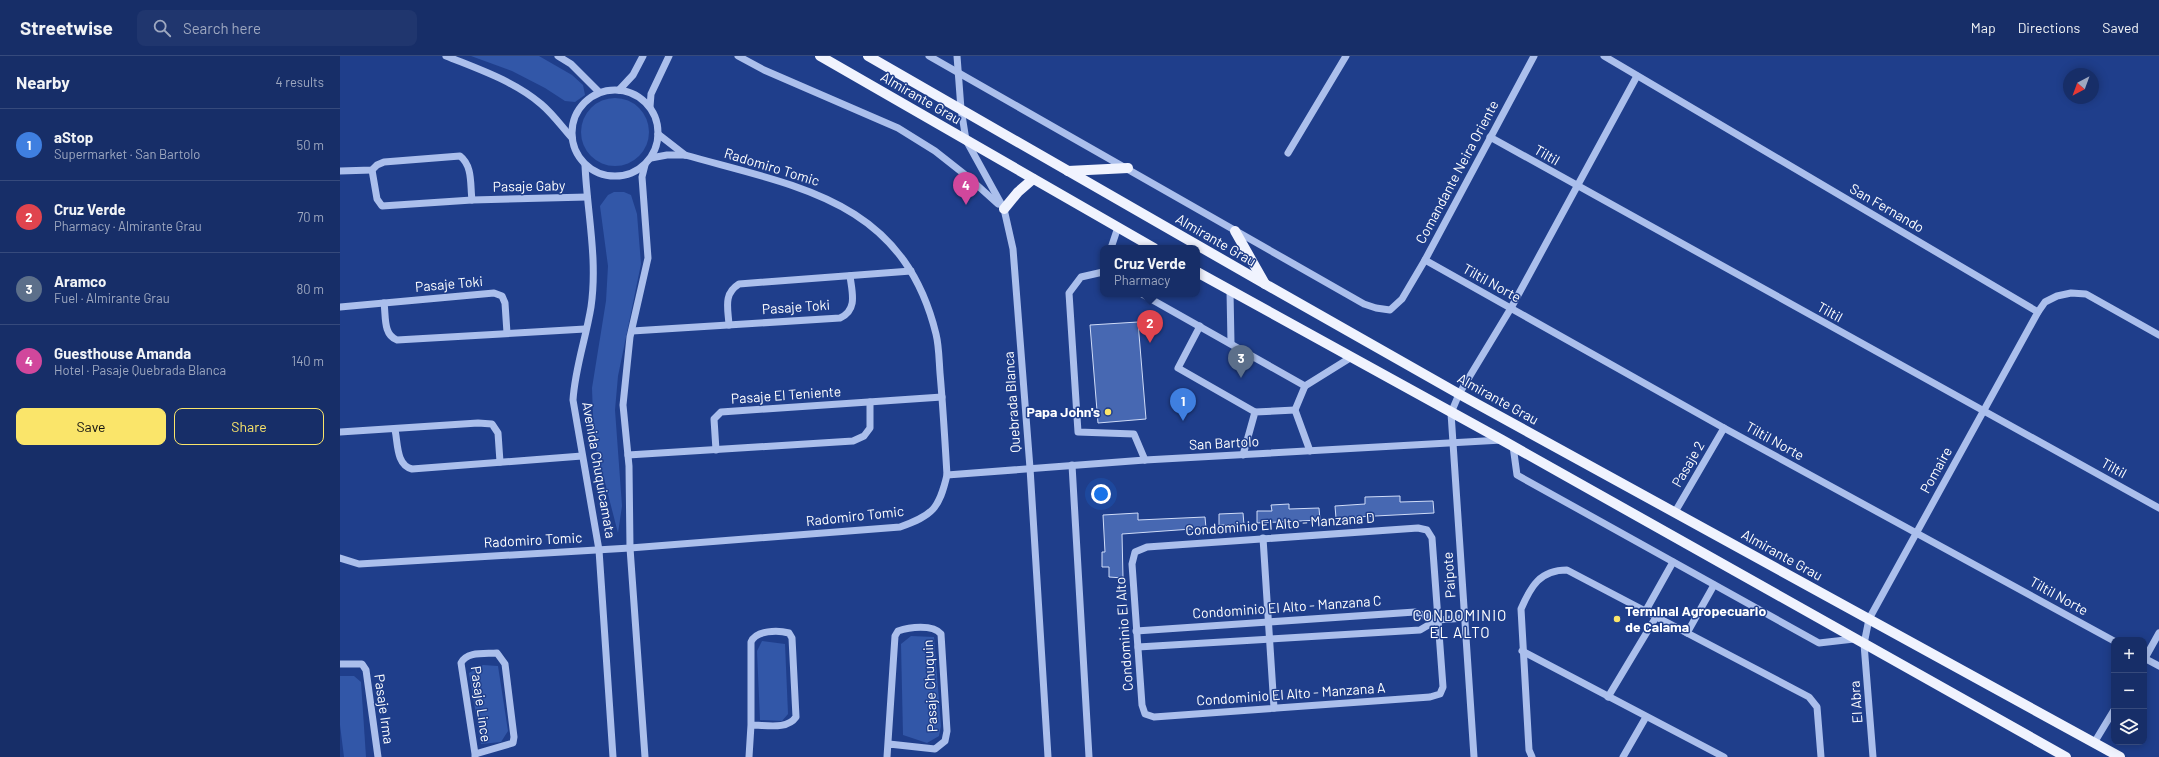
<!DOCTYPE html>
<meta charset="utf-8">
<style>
body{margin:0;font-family:Barlow,sans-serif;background:#20366e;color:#f1f3f6}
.controls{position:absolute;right:12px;bottom:12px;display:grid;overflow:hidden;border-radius:8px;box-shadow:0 2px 10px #0003}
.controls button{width:36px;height:36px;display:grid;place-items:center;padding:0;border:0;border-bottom:1px solid #364a7c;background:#172e68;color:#f1f3f6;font:20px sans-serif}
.compass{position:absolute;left:1723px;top:12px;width:36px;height:36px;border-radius:50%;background:#172e68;box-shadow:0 2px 10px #0003;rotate:221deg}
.you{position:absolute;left:761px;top:438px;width:14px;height:14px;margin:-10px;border:3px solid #fff;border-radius:50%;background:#1a73e8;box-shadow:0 0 0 6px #1a73e833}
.badge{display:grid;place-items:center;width:26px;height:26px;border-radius:50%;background:#fae56a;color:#fff;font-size:13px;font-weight:700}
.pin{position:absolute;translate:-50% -33px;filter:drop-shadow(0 1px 2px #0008)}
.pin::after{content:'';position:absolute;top:21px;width:14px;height:12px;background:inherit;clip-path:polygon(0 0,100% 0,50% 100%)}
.popup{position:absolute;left:760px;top:189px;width:100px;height:52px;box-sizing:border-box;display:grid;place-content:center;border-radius:8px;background:#172e68;filter:drop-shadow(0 1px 3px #0005);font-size:13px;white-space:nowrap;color:#9ea8c0}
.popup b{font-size:15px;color:#f1f3f6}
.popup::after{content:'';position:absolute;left:50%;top:100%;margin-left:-8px;border:8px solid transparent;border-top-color:#172e68}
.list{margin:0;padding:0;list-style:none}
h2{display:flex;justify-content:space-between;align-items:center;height:52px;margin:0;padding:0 16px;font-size:17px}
h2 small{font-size:13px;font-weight:400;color:#9ea8c0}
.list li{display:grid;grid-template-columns:26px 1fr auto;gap:12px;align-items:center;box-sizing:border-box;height:72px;padding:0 16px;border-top:1px solid #364a7c}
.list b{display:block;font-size:15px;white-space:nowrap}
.list p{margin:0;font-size:13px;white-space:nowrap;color:#9ea8c0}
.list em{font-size:13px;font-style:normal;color:#9ea8c0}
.actions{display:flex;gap:8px;padding:12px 16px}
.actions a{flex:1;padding:9px 0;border:1px solid #fae56a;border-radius:8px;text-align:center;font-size:14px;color:#fae56a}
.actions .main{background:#fae56a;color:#111}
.icon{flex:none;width:22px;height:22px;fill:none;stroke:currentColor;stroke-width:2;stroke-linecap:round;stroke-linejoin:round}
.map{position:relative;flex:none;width:1819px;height:701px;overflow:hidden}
header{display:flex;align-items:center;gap:24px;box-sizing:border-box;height:56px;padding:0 20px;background:#172e68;border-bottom:1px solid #364a7c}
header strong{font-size:19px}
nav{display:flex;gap:22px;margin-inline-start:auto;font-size:14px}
.search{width:280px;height:36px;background:#20366e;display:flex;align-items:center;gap:10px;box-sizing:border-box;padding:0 14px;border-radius:8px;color:#9ea8c0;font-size:15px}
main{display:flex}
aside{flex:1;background:#172e68}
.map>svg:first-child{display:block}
</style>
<header>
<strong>Streetwise</strong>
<div class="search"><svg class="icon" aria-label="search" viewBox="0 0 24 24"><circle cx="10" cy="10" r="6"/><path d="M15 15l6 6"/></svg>Search here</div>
<nav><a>Map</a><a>Directions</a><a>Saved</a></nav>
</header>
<main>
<aside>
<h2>Nearby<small>4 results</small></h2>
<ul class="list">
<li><span class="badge" style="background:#3f7fe0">1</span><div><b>aStop</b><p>Supermarket · San Bartolo</p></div><em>50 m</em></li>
<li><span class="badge" style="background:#e0444e">2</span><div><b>Cruz Verde</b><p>Pharmacy · Almirante Grau</p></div><em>70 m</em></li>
<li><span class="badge" style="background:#5c6f8a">3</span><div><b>Aramco</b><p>Fuel · Almirante Grau</p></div><em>80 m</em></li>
<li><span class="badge" style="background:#d1479c">4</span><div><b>Guesthouse Amanda</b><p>Hotel · Pasaje Quebrada Blanca</p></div><em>140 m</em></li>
</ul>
<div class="actions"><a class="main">Save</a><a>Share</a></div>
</aside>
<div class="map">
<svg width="1819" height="701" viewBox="0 0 1819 701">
<rect width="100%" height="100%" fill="#1f3e8b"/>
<g fill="#3257a8">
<polygon points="131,0 199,0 232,19 243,29 245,39 235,46 225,45 205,32 172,15"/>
<circle cx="275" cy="76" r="34"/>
<polygon points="274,136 284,136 291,139 297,158 301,208 278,320 275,354 282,450 278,477 256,392 253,360 252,332 266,245 268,210 260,150 268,139"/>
<polygon points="571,580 594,581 601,670 599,680 587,687 563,679 561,588"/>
<polygon points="422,585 445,588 448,658 442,665 420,664 417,595"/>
<polygon points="143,609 158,610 168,675 161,686 141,688 129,617"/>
<polygon points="0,620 14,620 21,626 26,701 4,701 0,669"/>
</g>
<g fill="#4768b2" stroke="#d0dcf8">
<polygon points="798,266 806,363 758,367 750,269"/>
<polygon points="1060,440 1060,446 1093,445 1094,457 996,462 995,450 1025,448 1025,441"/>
<polygon points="949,448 949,453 979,452 980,464 917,467 917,455 932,455 931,449"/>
<polygon points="798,457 798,464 865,461 866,472 782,478 783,522 769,521 769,511 762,511 762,496 765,496 763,459"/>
<polygon points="903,457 904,469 879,469 879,458"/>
</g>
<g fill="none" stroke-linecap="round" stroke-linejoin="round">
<g stroke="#abbfec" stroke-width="7">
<path d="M 106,0 C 138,13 174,25 201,48 C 213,58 222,71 232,82"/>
<polyline points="218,0 231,8 259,36"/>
<polyline points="398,0 424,14 558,72 595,95 628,121 658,148"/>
<polyline points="589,0 1024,248 1036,252 1050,254 1062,243 1085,204 1194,0"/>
<polyline points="617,0 621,53 626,84 664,153 673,193 690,412 708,701"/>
<polyline points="1264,0 1698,256"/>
<circle cx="275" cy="77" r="43"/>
<polyline points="279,34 293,19 303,0"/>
<polyline points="310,51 311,38 329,0"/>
<polyline points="318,78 345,99"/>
<polyline points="1150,81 1819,452"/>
<polyline points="948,97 1006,0"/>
<path d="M 245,109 C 247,156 258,203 251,251 C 246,282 235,312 233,344 L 259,494 L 273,701"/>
<polyline points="305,109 302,121 308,202 290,281 283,349 289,410 290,492 305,701"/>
<polyline points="32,114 37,143 42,150 132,144 247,141"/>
<path d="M 0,115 L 32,114 L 37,109 L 44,106 L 120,100 C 133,110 130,129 132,144"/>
<polyline points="771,192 778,171"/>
<polyline points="1085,204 1384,372 1774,585"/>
<polyline points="763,216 741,221 729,237 738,376 794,378 805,404"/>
<polyline points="890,235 891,287"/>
<polyline points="802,238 965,330 1010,302"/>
<path d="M 44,247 C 46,260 43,279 57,284 L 245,273"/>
<polyline points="0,251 154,237 162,240 165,247 167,277"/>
<path d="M 389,269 C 388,252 383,238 399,228 L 571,215"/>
<polyline points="860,270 838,312 915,356"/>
<path d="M 292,275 L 500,262 C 518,254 512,236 510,220"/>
<polyline points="965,330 955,354 970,395"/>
<path d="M 55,374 C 58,387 56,409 72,413 L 242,400"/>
<polyline points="0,376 138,367 152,368 158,377 160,406"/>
<polyline points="1173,390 1177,419 1479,587 1514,583"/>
<polyline points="376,394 374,363 381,356 602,341"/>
<polyline points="288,399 513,385 524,380 530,372 530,346"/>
<polyline points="903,399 915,356 955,354"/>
<polyline points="732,409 749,701"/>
<polyline points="607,419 805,404 1162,384"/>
<polyline points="1335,456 1384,372"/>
<polygon points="1078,472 1087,474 1092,482 1103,631 1100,638 1090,641 814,661 805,658 802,649 792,508 795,496 807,491"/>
<polyline points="923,482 934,652"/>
<path d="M 0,502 L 19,508 L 290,492 L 560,471 C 593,459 599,453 607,419 C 605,385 603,351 600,317 C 599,304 599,290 596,278 C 563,144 459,131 345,99 L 327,99 L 311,102"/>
<polyline points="1305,556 1333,506"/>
<polyline points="796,575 1075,556 1097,564"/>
<polyline points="1347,577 1374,529"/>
<polyline points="798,591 1080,574 1097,564 1125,562"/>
<polyline points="1182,595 1384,701"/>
<polyline points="1804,602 1819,610"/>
<polyline points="1804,604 1819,577"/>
<polyline points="0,608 22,608 26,614 38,701"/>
<polyline points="1268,641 1316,561"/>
<polyline points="1754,687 1774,654"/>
<path d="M 135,698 L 173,687 L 174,681 L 165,608 L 157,597 C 145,598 127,595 121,607 L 135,698 L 135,701"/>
<path d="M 409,701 L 411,669 L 411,586 C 416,574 438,574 449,577 L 452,582 L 456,661 C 447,674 427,669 411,669"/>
<path d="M 547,701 L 555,580 L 558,575 C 569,571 593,568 601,578 L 607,675 L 605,685 L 595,693 L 549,688"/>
<polyline points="1134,701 1111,357 1119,338 1171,252 1297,20"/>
<path d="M 1192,701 L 1189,694 L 1181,553 C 1191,530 1200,514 1227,514 L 1469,641 L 1477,651 L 1481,701"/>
<polyline points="1283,701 1306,661"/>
<polyline points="1533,701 1524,588 1529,563 1698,256 1705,246 1717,240 1731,237 1746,238 1819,279"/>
</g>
<g stroke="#f0f3fe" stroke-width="10">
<polyline points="480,0 814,192"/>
<polyline points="528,0 925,228 1119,338 1780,701"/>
<polyline points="728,115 788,112"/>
<polyline points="664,153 678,136 693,123"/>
<polyline points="895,175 925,228"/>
<polyline points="857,216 1162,384 1726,701"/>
</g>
</g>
<g fill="#fae56a" stroke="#1f3e8b" stroke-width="1.5">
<circle cx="768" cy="356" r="4"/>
<circle cx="1277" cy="563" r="4"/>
</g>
<g text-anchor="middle" stroke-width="3" stroke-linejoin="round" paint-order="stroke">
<g font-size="14" fill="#fff" stroke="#1f3e8b">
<text transform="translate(581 42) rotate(30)" y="5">Almirante Grau</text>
<text transform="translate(1207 99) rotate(30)" y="5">Tiltil</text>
<text transform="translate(432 111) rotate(17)" y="5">Radomiro Tomic</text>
<text transform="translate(1117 116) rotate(-62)" y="5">Comandante Neira Oriente</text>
<text transform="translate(189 130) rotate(-1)" y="5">Pasaje Gaby</text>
<text transform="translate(1547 152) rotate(30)" y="5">San Fernando</text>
<text transform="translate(876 184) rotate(30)" y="5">Almirante Grau</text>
<text transform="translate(1152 227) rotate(29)" y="5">Tiltil Norte</text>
<text transform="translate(109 228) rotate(-5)" y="5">Pasaje Toki</text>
<text transform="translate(456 251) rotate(-4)" y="5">Pasaje Toki</text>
<text transform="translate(1490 256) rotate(29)" y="5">Tiltil</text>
<text transform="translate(446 339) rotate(-4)" y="5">Pasaje El Teniente</text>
<text transform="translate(1158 343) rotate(29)" y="5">Almirante Grau</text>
<text transform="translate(672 346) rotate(-94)" y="5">Quebrada Blanca</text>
<text transform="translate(1435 385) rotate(29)" y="5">Tiltil Norte</text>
<text transform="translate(884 387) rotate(-3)" y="5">San Bartolo</text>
<text transform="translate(1348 408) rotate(-60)" y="5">Pasaje 2</text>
<text transform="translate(1774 412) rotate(29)" y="5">Tiltil</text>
<text transform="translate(259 414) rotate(80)" y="5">Avenida Chuquicamata</text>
<text transform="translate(1596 414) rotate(-61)" y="5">Pomaire</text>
<text transform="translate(515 460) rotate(-6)" y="5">Radomiro Tomic</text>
<text transform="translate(940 468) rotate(-4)" y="5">Condominio El Alto - Manzana D</text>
<text transform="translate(193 484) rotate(-3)" y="5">Radomiro Tomic</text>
<text transform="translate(1442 499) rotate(29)" y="5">Almirante Grau</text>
<text transform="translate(1109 519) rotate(-94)" y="5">Paipote</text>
<text transform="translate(1719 540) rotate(29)" y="5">Tiltil Norte</text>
<text transform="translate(947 551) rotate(-4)" y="5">Condominio El Alto - Manzana C</text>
<text transform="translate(784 578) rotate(-94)" y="5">Condominio El Alto</text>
<text transform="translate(590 630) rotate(-93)" y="5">Pasaje Chuquin</text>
<text transform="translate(951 638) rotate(-4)" y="5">Condominio El Alto - Manzana A</text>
<text transform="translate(1516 646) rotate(-94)" y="5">El Abra</text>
<text transform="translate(141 648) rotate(82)" y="5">Pasaje Lince</text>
<text transform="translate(44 653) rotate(82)" y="5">Pasaje Irma</text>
</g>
<g font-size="14" font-weight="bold" fill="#fff" stroke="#1f3e8b" text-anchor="end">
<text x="760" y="361">Papa John's</text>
<text x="1285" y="560" text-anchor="start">Terminal Agropecuario<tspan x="1285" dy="16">de Calama</tspan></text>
</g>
<g font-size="15" letter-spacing="1" fill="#fff" stroke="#1f3e8b">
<text x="1120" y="565">CONDOMINIO<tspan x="1120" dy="17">EL ALTO</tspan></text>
</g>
</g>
</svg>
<div class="controls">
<button>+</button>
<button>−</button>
<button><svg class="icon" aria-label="layers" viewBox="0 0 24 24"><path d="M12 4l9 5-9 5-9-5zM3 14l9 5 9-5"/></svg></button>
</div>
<svg class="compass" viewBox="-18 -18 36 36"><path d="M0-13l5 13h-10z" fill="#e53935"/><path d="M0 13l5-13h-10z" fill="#9ea8c0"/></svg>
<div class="you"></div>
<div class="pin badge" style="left:843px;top:365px;background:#3f7fe0">1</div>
<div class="pin badge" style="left:810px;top:287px;background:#e0444e">2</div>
<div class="popup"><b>Cruz Verde</b>Pharmacy</div>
<div class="pin badge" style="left:901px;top:322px;background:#5c6f8a">3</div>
<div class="pin badge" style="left:626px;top:149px;background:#d1479c">4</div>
</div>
</main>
